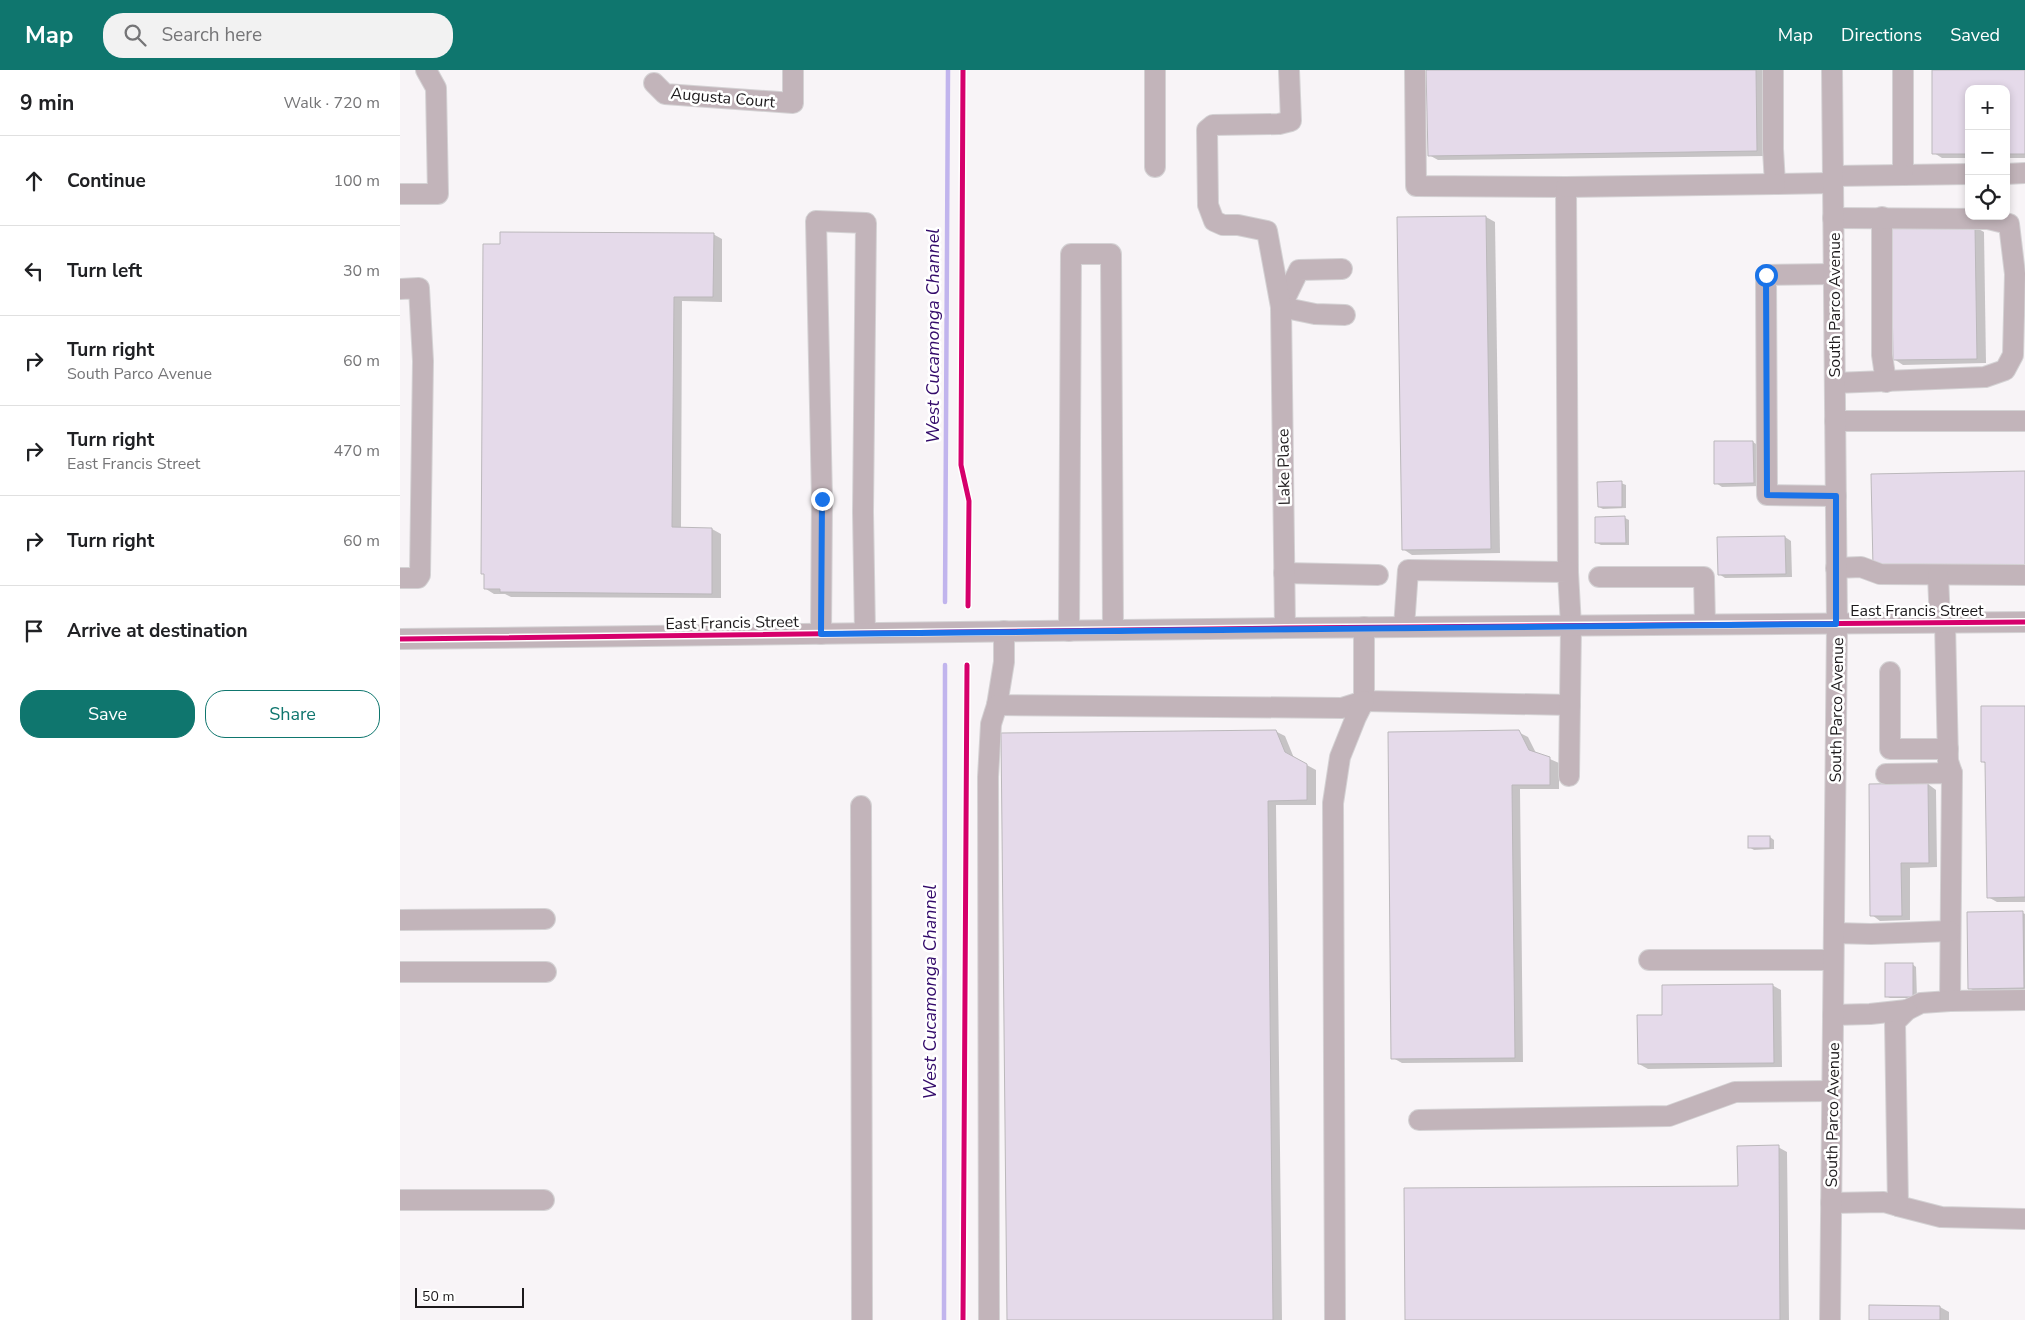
<!DOCTYPE html>
<meta charset="utf-8">
<style>
body{margin:0;font-family:"Nunito Sans",sans-serif;background:#f2f2f2;color:#202124}
.controls{position:absolute;right:15px;top:15px;display:grid;overflow:hidden;border-radius:10px;box-shadow:0 2px 8px #0003}
.controls button{width:45px;height:45px;display:grid;place-items:center;padding:0;border:0;border-bottom:1px solid #e0e0e0;background:#fff;color:#202124;font:25px sans-serif}
.scale{position:absolute;left:15px;bottom:12px;width:109px;box-sizing:border-box;padding-left:5px;border:2px solid #1c191b;border-top:0;font-size:14px;line-height:18px;white-space:nowrap;color:#1c191b;-webkit-text-stroke:4px #fff;paint-order:stroke}
.stop{position:absolute;width:15px;height:15px;margin:-11px;border:4px solid #1a73e8;border-radius:50%;background:#fff}
.stop.end{background:#1a73e8;border-color:#fff;box-shadow:0 1px 5px #0008}
.list{margin:0;padding:0;list-style:none}
h2{display:flex;justify-content:space-between;align-items:center;height:65px;margin:0;padding:0 20px;font-size:21px}
h2 small{font-size:16px;font-weight:400;color:#757577}
.list li{display:grid;grid-template-columns:32px 1fr auto;gap:15px;align-items:center;box-sizing:border-box;height:90px;padding:0 20px;border-top:1px solid #e0e0e0}
.list b{display:block;font-size:19px;white-space:nowrap}
.list p{margin:0;font-size:16px;white-space:nowrap;color:#757577}
.list em{font-size:16px;font-style:normal;color:#757577}
.actions{display:flex;gap:10px;padding:15px 20px}
.actions a{flex:1;padding:11px 0;border:1px solid #0f766e;border-radius:20px;text-align:center;font-size:18px;color:#0f766e}
.actions .main{background:#0f766e;color:#fff}
.icon{flex:none;width:28px;height:28px;fill:none;stroke:currentColor;stroke-width:2;stroke-linecap:round;stroke-linejoin:round}
.map{position:relative;flex:none;width:1625px;height:1250px;overflow:hidden}
header{display:flex;align-items:center;gap:30px;box-sizing:border-box;height:70px;padding:0 25px;background:#0f766e;color:#fff}
header strong{font-size:24px}
nav{display:flex;gap:28px;margin-inline-start:auto;font-size:18px}
.search{width:350px;height:45px;background:#f2f2f2;display:flex;align-items:center;gap:12px;box-sizing:border-box;padding:0 18px;border-radius:20px;color:#757577;font-size:19px}
main{display:flex}
aside{flex:1;background:#fff}
.map>svg:first-child{display:block}
</style>
<header>
<strong>Map</strong>
<div class="search"><svg class="icon" aria-label="search" viewBox="0 0 24 24"><circle cx="10" cy="10" r="6"/><path d="M15 15l6 6"/></svg>Search here</div>
<nav><a>Map</a><a>Directions</a><a>Saved</a></nav>
</header>
<main>
<aside>
<h2>9 min<small>Walk · 720 m</small></h2>
<ul class="list">
<li><svg class="icon" aria-label="ahead" viewBox="0 0 24 24"><path d="M12 20V5M6 11l6-6 6 6"/></svg><div><b>Continue</b></div><em>100 m</em></li>
<li><svg class="icon" aria-label="left" viewBox="0 0 24 24"><path d="M17 20v-9H6M10 6l-5 5 5 5"/></svg><div><b>Turn left</b></div><em>30 m</em></li>
<li><svg class="icon" aria-label="right" viewBox="0 0 24 24"><path d="M7 20v-9h11M14 6l5 5-5 5"/></svg><div><b>Turn right</b><p>South Parco Avenue</p></div><em>60 m</em></li>
<li><svg class="icon" aria-label="right" viewBox="0 0 24 24"><path d="M7 20v-9h11M14 6l5 5-5 5"/></svg><div><b>Turn right</b><p>East Francis Street</p></div><em>470 m</em></li>
<li><svg class="icon" aria-label="right" viewBox="0 0 24 24"><path d="M7 20v-9h11M14 6l5 5-5 5"/></svg><div><b>Turn right</b></div><em>60 m</em></li>
<li><svg class="icon" aria-label="arrive" viewBox="0 0 24 24"><path d="M6 21V4h12l-3 4 3 4H6"/></svg><div><b>Arrive at destination</b></div></li>
</ul>
<div class="actions"><a class="main">Save</a><a>Share</a></div>
</aside>
<div class="map">
<svg width="1625" height="1250" viewBox="0 0 1625 1250">
<rect width="100%" height="100%" fill="#f8f4f7"/>
<g fill="#0003">
<polygon points="1028,0 1364,0 1366,86 1038,90 1029,85"/>
<polygon points="1533,0 1625,0 1625,88 1606,88 1606,19 1569,19 1569,88 1542,88 1534,83"/>
<polygon points="1086,147 1095,152 1100,483 1012,485 1003,479 998,148"/>
<polygon points="1575,157 1584,162 1586,293 1503,295 1494,289"/>
<polygon points="313,164 322,169 322,232 282,231 281,459 312,459 321,464 321,528 111,527 105,524 94,524 86,519"/>
<polygon points="1353,372 1359,376 1360,416 1322,417 1316,413"/>
<polygon points="1221,413 1226,415 1226,438 1203,439 1199,437"/>
<polygon points="1225,448 1229,450 1229,475 1201,475 1197,473"/>
<polygon points="1385,467 1391,471 1392,507 1325,508 1319,504"/>
<polygon points="1625,637 1625,832 1597,832 1588,827 1587,694 1583,692"/>
<polygon points="875,661 885,666 894,688 916,700 916,735 876,735 882,1250 609,1250"/>
<polygon points="1118,662 1128,667 1136,683 1159,693 1159,719 1120,719 1123,992 1002,993 993,988"/>
<polygon points="1528,714 1536,720 1537,797 1510,798 1510,850 1480,851 1472,845"/>
<polygon points="1370,767 1374,770 1374,779 1354,780 1349,777"/>
<polygon points="1623,843 1625,844 1625,923 1578,923 1569,918"/>
<polygon points="1512,894 1516,897 1517,928 1490,928 1486,926"/>
<polygon points="1372,915 1381,920 1382,997 1248,999 1239,994 1264,946"/>
<polygon points="1378,1077 1387,1082 1389,1250 1006,1250 1339,1117"/>
<polygon points="1540,1237 1549,1242 1549,1250 1470,1250"/>
</g>
<g fill="none" stroke-linecap="round" stroke-linejoin="round">
<g stroke="#c1b4ed" stroke-width="4.5">
<polyline points="545,532 548,0"/>
<polyline points="544,1250 545,595"/>
</g>
</g>
<g fill="#e5daea" stroke="#bbb8bb">
<polygon points="1026,0 1356,0 1357,81 1028,86"/>
<polygon points="1532,0 1625,0 1625,84 1606,84 1606,19 1569,19 1569,84 1532,84"/>
<polygon points="1086,146 1091,479 1002,480 997,147"/>
<polygon points="1575,156 1577,289 1493,290 1491,157"/>
<polygon points="100,162 314,163 313,227 274,227 272,457 312,458 312,524 100,522 100,519 84,519 84,504 81,504 83,174 100,174"/>
<polygon points="1314,371 1353,371 1354,413 1314,414"/>
<polygon points="1625,401 1625,495 1473,497 1471,404"/>
<polygon points="1222,411 1222,437 1198,437 1197,412"/>
<polygon points="1225,446 1226,473 1195,473 1195,447"/>
<polygon points="1385,466 1386,504 1318,505 1317,467"/>
<polygon points="1581,636 1625,636 1625,827 1587,828 1585,692 1581,692"/>
<polygon points="876,660 885,682 907,694 907,730 868,731 873,1250 607,1250 601,663"/>
<polygon points="1119,660 1129,680 1150,687 1150,715 1112,715 1115,988 991,989 988,662"/>
<polygon points="1528,713 1529,793 1501,793 1502,846 1470,846 1469,714"/>
<rect x="1348" y="766" width="22" height="12"/>
<polygon points="1623,841 1624,918 1568,919 1567,842"/>
<rect x="1485" y="893" width="28" height="34"/>
<polygon points="1373,914 1374,993 1238,994 1237,945 1262,945 1262,915"/>
<polygon points="1379,1075 1380,1250 1005,1250 1004,1118 1338,1116 1337,1076"/>
<polygon points="1469,1235 1540,1236 1540,1250 1469,1250"/>
</g>
<g fill="none" stroke-linecap="round" stroke-linejoin="round">
<defs>
<g id="minor">
<polyline points="755,0 755,97"/>
<polyline points="1015,0 1016,116 1166,117 1168,502"/>
<polyline points="1373,0 1373,79 1375,114 1433,113"/>
<polyline points="1503,0 1503,105 1569,104"/>
<polyline points="254,13 265,24 393,33 393,0"/>
<polyline points="1606,104 1625,103"/>
<polyline points="1433,106 1503,105"/>
<polyline points="1166,117 1375,114"/>
<polyline points="0,124 38,124 36,18 26,0"/>
<polyline points="1482,147 1482,285 1486,312"/>
<polyline points="1433,148 1588,149 1609,154 1615,204 1613,285 1605,300 1585,307 1435,313"/>
<polyline points="1434,204 1366,205 1367,425 1436,426"/>
<polyline points="0,219 19,218 23,291 20,505 18,508 0,508"/>
<polyline points="881,237 899,200 942,199"/>
<polyline points="881,237 915,244 945,245"/>
<polyline points="1435,351 1625,351"/>
<polyline points="1436,498 1461,497 1480,504 1625,505"/>
<polyline points="884,503 978,505"/>
<polyline points="1538,505 1540,553"/>
<polyline points="1199,507 1304,507 1305,554"/>
<polyline points="1545,553 1548,691 1552,703"/>
<polyline points="964,557 964,631 1170,635"/>
<polyline points="1004,557 1008,500 1168,502 1171,556 1169,706"/>
<polyline points="885,558 881,237 867,161 838,155 823,155 814,151 808,135 807,60 813,55 879,54 891,51 889,0"/>
<polyline points="604,561 604,592 597,635 942,638 964,631"/>
<polyline points="669,561 671,184 711,184 713,560"/>
<polyline points="421,564 422,429 416,151 466,153 463,442 465,563"/>
<polyline points="0,569 885,558 1625,552"/>
<polyline points="1490,602 1490,679 1548,679"/>
<polyline points="1486,704 1552,703 1550,931"/>
<polyline points="461,736 462,1250"/>
<polyline points="0,850 145,849"/>
<polyline points="1434,863 1471,864 1550,861"/>
<polyline points="1249,890 1433,890"/>
<polyline points="0,902 146,902"/>
<polyline points="1625,930 1550,931 1521,933 1507,940 1495,952 1498,1136 1541,1147 1625,1149"/>
<polyline points="1433,945 1470,944 1507,940"/>
<polyline points="1019,1050 1269,1046 1335,1022 1432,1021"/>
<polyline points="0,1130 144,1130"/>
<polyline points="1431,1133 1484,1132 1498,1136"/>
<polyline points="589,1250 588,707 591,654 597,635"/>
<polyline points="935,1250 933,733 940,687 956,647 964,631"/>
<polyline points="1430,1250 1437,554 1432,0"/>
</g>
</defs>
<use href="#minor" stroke="#d4d2d4" stroke-width="22"/>
<use href="#minor" stroke="#c2b4ba" stroke-width="20"/>
<defs>
<g id="cycleway">
<polyline points="563,0 561,395 569,431 568,536"/>
<polyline points="0,569 885,558 1625,552"/>
<polyline points="563,1250 567,595"/>
</g>
</defs>
<use href="#cycleway" stroke="#fff" stroke-width="8"/>
<use href="#cycleway" stroke="#d6006c" stroke-width="5"/>
</g>
<g fill="none" stroke-linecap="round" stroke-linejoin="round">
<polyline stroke="#1a73e8" stroke-width="6" points="422,429 421,564 1436,554 1436,426 1367,425 1366,205"/>
</g>
<g text-anchor="middle" stroke-width="5" stroke-linejoin="round" paint-order="stroke">
<g font-size="16" fill="#1c191b" stroke="#fff">
<text transform="translate(323 27) rotate(5)" y="6">Augusta Court</text>
<text transform="translate(1434 235) rotate(-90)" y="6">South Parco Avenue</text>
<text transform="translate(883 397) rotate(-91)" y="6">Lake Place</text>
<text x="1517" y="546">East Francis Street</text>
<text transform="translate(332 552) rotate(-1)" y="6">East Francis Street</text>
<text transform="translate(1436 640) rotate(-89)" y="6">South Parco Avenue</text>
<text transform="translate(1432 1045) rotate(-89)" y="6">South Parco Avenue</text>
</g>
<g font-size="18" font-style="italic" fill="#330a6a" stroke="#fff">
<text transform="translate(533 266) rotate(-90)" y="6">West Cucamonga Channel</text>
<text transform="translate(530 922) rotate(-90)" y="6">West Cucamonga Channel</text>
</g>
</g>
</svg>
<div class="controls">
<button>+</button>
<button>−</button>
<button><svg class="icon" aria-label="locate" viewBox="0 0 24 24"><circle cx="12" cy="12" r="6"/><path d="M12 2v4M12 18v4M2 12h4M18 12h4"/></svg></button>
</div>
<div class="scale">50 m</div>
<div class="stop" style="left:1366px;top:205px"></div>
<div class="stop end" style="left:422px;top:429px"></div>
</div>
</main>
